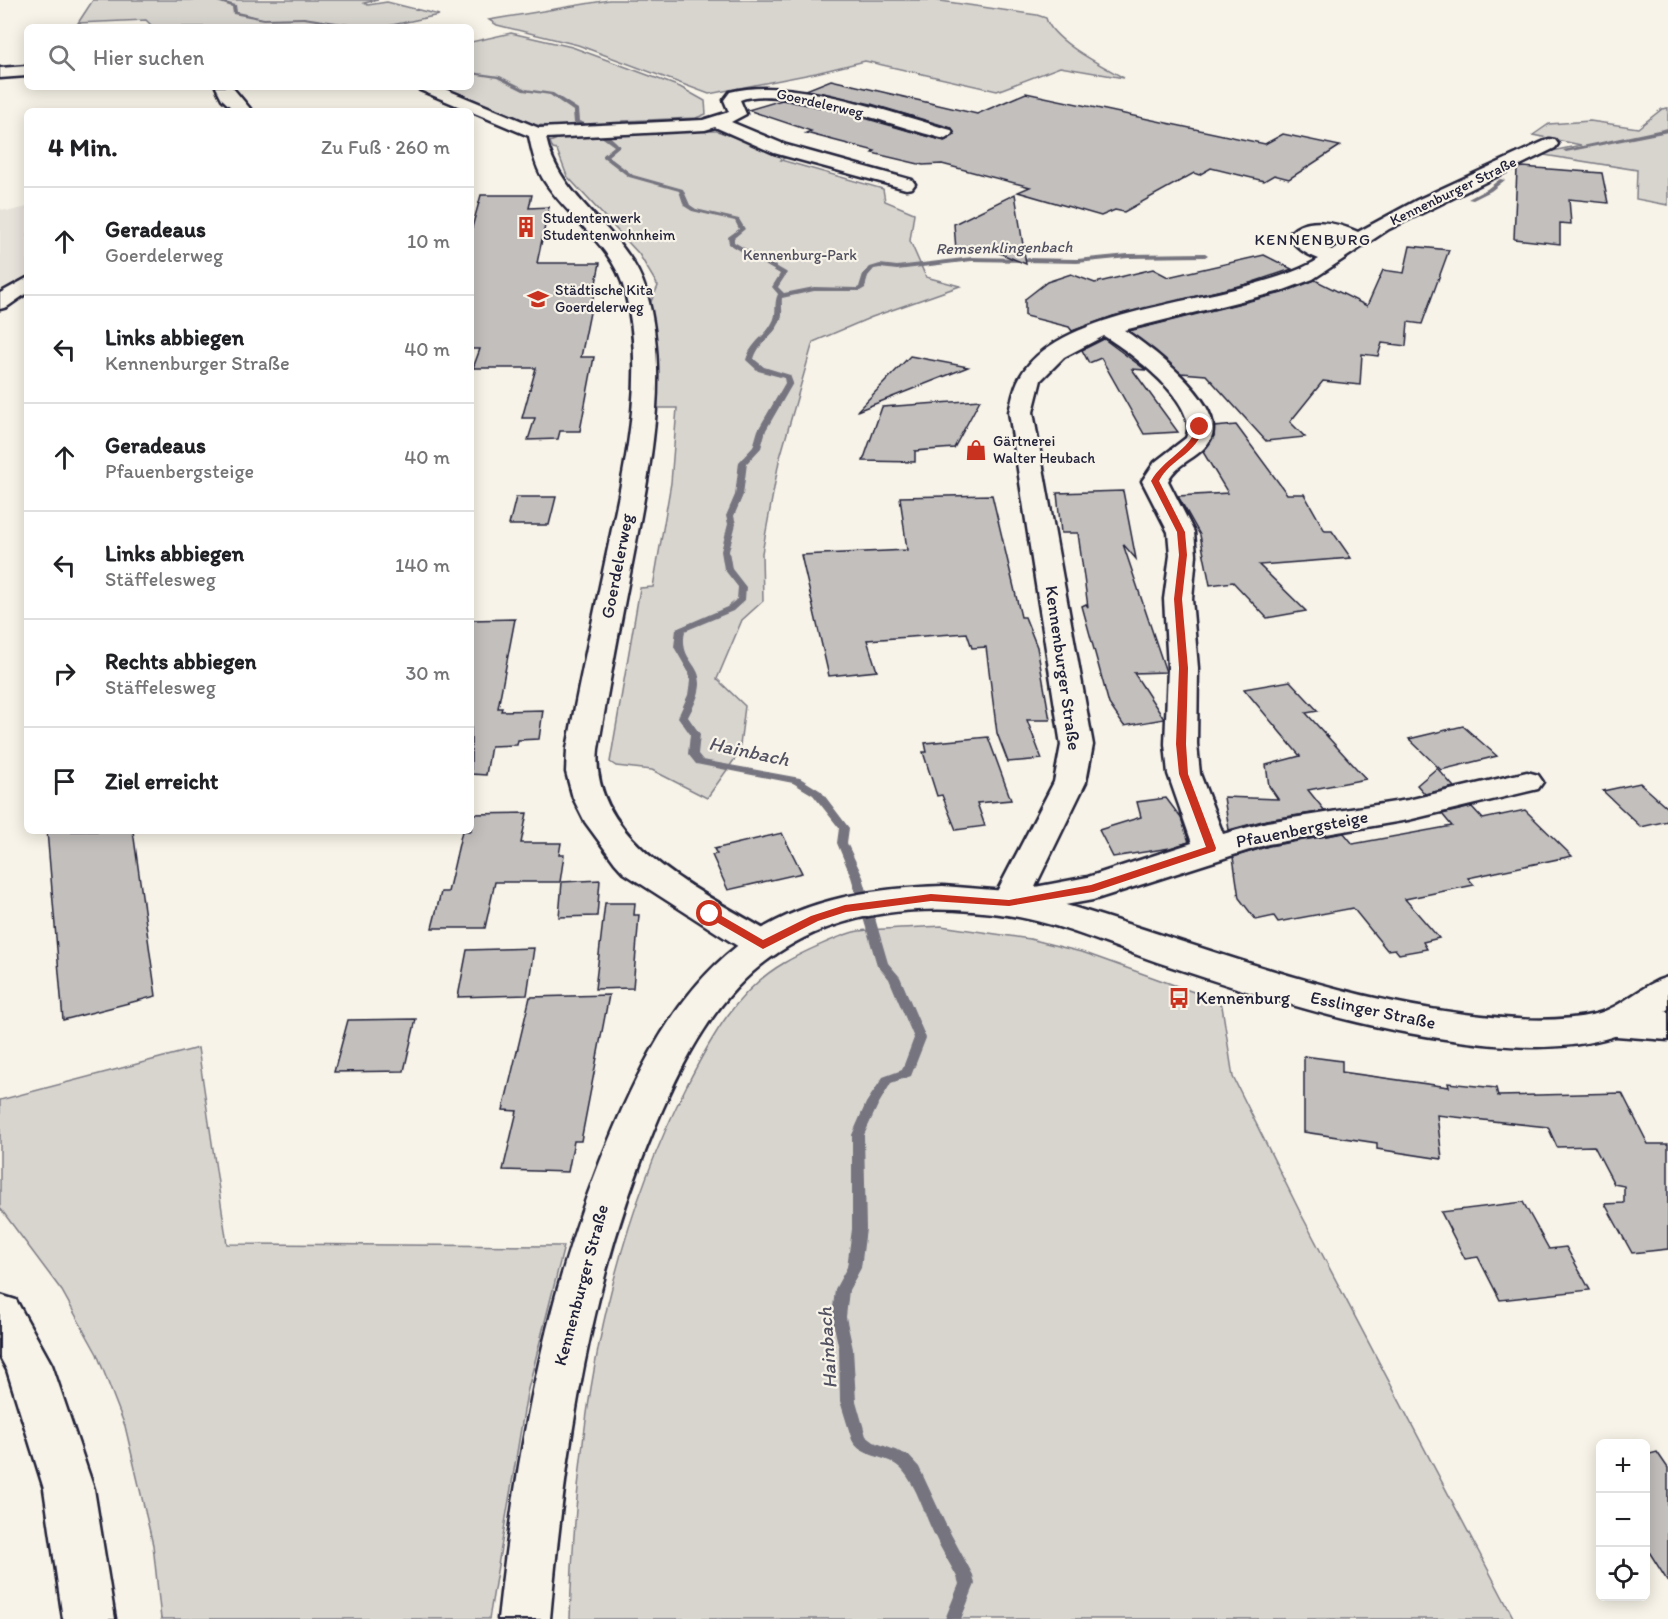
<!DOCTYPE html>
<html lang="de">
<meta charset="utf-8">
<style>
body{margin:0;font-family:Itim,sans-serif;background:#f2f2f2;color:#202124}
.controls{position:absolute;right:18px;bottom:18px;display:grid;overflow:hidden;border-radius:9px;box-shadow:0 3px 15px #0003}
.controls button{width:54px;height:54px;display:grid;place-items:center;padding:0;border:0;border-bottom:2px solid #e0e0e0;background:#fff;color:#202124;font:30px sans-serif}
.stop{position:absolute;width:18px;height:18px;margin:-14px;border:4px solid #c8321e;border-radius:50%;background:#fff}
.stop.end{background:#c8321e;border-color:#fff;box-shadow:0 2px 6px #0008}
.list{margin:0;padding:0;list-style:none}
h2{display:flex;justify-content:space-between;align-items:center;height:78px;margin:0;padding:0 24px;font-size:26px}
h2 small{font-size:20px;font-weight:400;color:#757577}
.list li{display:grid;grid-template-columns:39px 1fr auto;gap:18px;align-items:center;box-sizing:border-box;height:108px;padding:0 24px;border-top:2px solid #e0e0e0}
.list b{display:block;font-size:22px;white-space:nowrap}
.list p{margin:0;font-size:20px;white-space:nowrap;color:#757577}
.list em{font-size:20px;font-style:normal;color:#757577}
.icon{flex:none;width:33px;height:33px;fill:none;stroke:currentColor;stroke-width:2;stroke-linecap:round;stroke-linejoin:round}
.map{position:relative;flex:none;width:1668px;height:1619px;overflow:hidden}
.search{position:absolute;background:#fff;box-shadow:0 3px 15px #0003;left:24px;top:24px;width:450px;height:66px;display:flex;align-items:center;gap:15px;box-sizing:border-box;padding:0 21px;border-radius:9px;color:#757577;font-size:22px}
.panel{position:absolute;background:#fff;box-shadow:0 3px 15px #0003;left:24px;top:108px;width:450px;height:726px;border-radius:9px}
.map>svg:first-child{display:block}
</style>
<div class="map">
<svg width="1668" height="1619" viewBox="0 0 1668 1619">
<rect width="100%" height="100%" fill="#f7f3e8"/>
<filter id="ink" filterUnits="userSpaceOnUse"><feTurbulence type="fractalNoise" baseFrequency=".0167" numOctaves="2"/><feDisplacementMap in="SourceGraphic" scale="12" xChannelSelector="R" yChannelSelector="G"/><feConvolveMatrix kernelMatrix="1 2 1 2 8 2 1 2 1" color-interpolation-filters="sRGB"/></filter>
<g filter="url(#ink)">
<polygon fill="#e7e3db" points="27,207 27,274 0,293 0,209 10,211"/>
<g fill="#d8d5cf" stroke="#7d7c85" stroke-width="1.5">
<polygon points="93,0 378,0 364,3 368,5 387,2 439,15 383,27 153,27 146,20 78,23"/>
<path d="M 609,0 L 934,0 L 1037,15 L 1046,18 C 1052,41 1103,66 1124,78 L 1060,67 L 997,91 L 865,61 L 816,73 L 709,94 L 578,45 L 497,25 L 489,20 Z"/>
<polygon points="511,33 572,47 680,87 705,101 706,114 696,118 623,121 623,126 581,128 536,125 442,87 471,87 471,42"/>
<polygon points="1668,108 1668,205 1636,199 1637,170 1538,154 1581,145 1533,135 1549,124 1590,121 1638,128 1662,109"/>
<polygon points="690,131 717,131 788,156 781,160 883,189 885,201 914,213 910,241 926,277 960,286 872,317 813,342 779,461 762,553 763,601 742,620 717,679 745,706 739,753 707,798 652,770 616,766 610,762 640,588 653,587 671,483 677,408 654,408 648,308 658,286 639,254 567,176 557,150 553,149 550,142 562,137"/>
<path d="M 941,926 L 1030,939 L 1085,953 L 1213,999 L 1222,1006 L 1233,1077 L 1301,1214 L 1514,1619 L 570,1619 C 575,1435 603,1250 687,1085 C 711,1038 737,990 784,963 C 799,954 844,933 859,931 C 886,928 914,928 941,926 Z"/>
<polygon points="198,1048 227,1244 564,1246 527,1393 489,1619 161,1619 153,1545 125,1426 97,1354 62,1291 0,1208 0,1100"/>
</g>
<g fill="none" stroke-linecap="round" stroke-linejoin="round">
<g fill="#76747f" fill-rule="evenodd">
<polygon points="211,0 218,0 236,5 237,12 264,18 304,17 356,25 355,27 351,27 304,19 264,20 233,14 232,7"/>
<path d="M 471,72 L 500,76 L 526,89 L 553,93 L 578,109 L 579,121 C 594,126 610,134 620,146 L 608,156 L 633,175 L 683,189 L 690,205 L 696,209 L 739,219 L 745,229 L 734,238 L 734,242 L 786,272 L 787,273 L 778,287 L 784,293 L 814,287 L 857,288 L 859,287 L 863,274 L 870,267 L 880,264 L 897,266 L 972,257 L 1077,259 L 1128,254 L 1205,253 L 1208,255 L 1205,257 L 1128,258 L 1077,263 L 972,261 L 897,270 L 880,268 L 874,269 L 868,276 L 865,288 L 860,291 L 814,291 L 782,298 C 781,306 784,314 780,322 C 773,337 759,342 754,359 L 764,367 L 790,375 L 793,383 L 766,430 L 761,448 L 747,463 L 743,495 L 734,516 L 736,524 L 729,551 L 732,569 L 746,587 L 745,600 L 733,611 L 685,631 C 679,661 701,662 700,685 C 699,697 693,707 688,717 L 700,734 L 698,754 L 703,760 L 800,778 L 821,791 L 849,828 L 847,843 L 863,877 L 888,963 L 900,977 L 926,1038 L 911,1076 L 891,1083 L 878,1105 L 864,1135 L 866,1229 L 861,1268 L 849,1290 L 846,1317 L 853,1349 L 856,1401 L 866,1436 L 874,1442 L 908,1455 L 919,1467 L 946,1525 L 973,1575 L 975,1584 L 961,1619 L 945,1619 L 959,1584 L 957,1577 C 949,1562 940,1548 933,1532 C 924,1513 915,1481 899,1467 C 886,1455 861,1458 852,1440 L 840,1401 L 839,1349 L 832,1317 L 835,1289 L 847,1267 L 852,1229 L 852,1135 L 866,1103 L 883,1077 L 902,1070 L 914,1038 L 889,979 L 877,965 L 851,877 L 837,843 L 839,828 L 813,795 L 793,783 L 696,764 L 688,754 L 690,734 L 678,717 L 688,695 L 690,681 L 689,673 L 674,647 L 676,629 L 727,607 L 737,599 L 738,587 L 724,569 L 721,551 L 728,524 L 726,516 L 735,495 L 739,462 L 753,447 L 758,430 L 785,383 L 784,378 L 758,371 L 746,360 C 752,341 764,338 772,323 C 778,314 773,304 778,294 L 772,287 L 780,274 L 729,244 L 728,237 L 739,229 L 735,221 L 692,211 L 684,206 L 679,191 L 629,177 L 603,157 L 603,155 L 614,146 L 596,133 L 574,123 L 573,111 L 550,95 L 523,91 L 497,78 L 471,74 Z"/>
<polygon points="1668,128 1668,132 1566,152 1563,150"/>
<polygon points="1500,179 1505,180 1491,191 1473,200 1468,199 1487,189"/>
</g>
</g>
<g fill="#c2bfbd" stroke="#22223b" stroke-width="1.5">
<polygon points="831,80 977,114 1026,93 1265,144 1283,134 1340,146 1289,179 1274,175 1264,181 1211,168 1199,175 1194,173 1124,212 1115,210 1101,216 1018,192 1030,187 942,164 923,165 872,153 875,151 806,133 811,131 748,110 782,100 840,111 944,141 955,135 952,128 871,104 806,90"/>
<polygon points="1522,167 1602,173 1608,203 1569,199 1571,224 1560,223 1560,244 1514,239 1517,169"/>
<polygon points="1015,194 1026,264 992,250 956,250 954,224"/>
<polygon points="481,195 532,195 529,208 549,207 537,263 600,263 581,357 594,357 580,431 560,431 558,439 528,440 535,418 522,418 536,368 473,368 480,349 471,349 471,231"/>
<polygon points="1410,246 1449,250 1422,324 1408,322 1406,346 1382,343 1378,356 1362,354 1360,385 1323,381 1290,422 1305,437 1266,441 1206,375 1181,373 1129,331 1282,293 1315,280 1367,306 1383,270 1404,273"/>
<polygon points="1264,255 1292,269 1247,284 1113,316 1072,331 1069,327 1025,316 1025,299 1047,282 1071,274 1095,283 1153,269 1168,277"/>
<polygon points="1104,339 1146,370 1132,369 1178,432 1144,434 1101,358 1089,363 1082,350"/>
<polygon points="910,356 968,367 857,411"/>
<polygon points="980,400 954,448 915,451 915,462 863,461 882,407"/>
<polygon points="1236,425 1287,494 1304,494 1325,531 1332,531 1351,558 1259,565 1306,611 1267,618 1233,582 1210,585 1200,535 1178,496 1228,493 1203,452 1214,436 1214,427"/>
<polygon points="1123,491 1136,559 1123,544 1166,672 1134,673 1164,719 1124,726 1109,704 1082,606 1086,604 1088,607 1078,533 1061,533 1057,493"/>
<polygon points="992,495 1021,617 1025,617 1037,647 1050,720 1027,720 1042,759 1008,762 997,733 986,647 972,648 967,633 867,640 877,671 829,676 801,555 907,550 900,497"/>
<polygon points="516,497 556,497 549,525 509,525"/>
<polygon points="515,619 498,708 502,708 501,711 543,710 539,739 518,740 517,745 491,746 486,775 471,774 471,620"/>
<polygon points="1290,681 1318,711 1306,713 1366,779 1308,790 1325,811 1266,820 1229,830 1224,797 1278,799 1269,786 1266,765 1300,756 1244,689"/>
<polygon points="1463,726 1497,756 1441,770 1409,739"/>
<polygon points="988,737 1011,800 977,803 985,826 956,830 942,795 937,796 923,752 927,752 925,743"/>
<polygon points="1437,768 1454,787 1425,794 1417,785"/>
<polygon points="1640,783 1668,808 1668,821 1641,827 1603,791"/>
<polygon points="1166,798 1181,818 1189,842 1170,848 1113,857 1099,830 1141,817 1137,802"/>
<polygon points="1472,807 1483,819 1525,810 1572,856 1468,878 1474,885 1405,899 1439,938 1423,942 1427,949 1399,954 1395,949 1387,950 1353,908 1278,922 1274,916 1256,920 1239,898 1233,857 1269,846 1344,833 1353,844 1452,826 1442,814"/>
<polygon points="527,813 521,843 561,843 559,855 564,855 560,882 495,882 485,928 432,928 441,892 448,892 462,831 471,831 471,814"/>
<polygon points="47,831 133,831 156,996 63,1020"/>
<polygon points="782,833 802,873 728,890 712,855 717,854 714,849"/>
<polygon points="600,880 597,916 559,917 562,882"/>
<polygon points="605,903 635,903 634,915 639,915 633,988 595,989"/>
<polygon points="534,948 527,995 458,997 467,950"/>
<polygon points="609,995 581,1141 574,1141 568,1172 503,1170 517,1111 503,1110 530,997"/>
<polygon points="416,1019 404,1071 334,1072 348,1020"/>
<polygon points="1304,1056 1342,1061 1342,1072 1449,1087 1448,1083 1496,1088 1498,1096 1622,1093 1648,1144 1668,1144 1668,1249 1632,1253 1605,1204 1624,1203 1624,1186 1614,1184 1594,1146 1557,1147 1548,1127 1437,1115 1442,1159 1377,1149 1377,1143 1304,1132"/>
<polygon points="1523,1202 1549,1249 1566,1247 1590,1290 1500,1300 1478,1257 1465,1259 1441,1212"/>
<polygon points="1657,1452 1668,1468 1668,1582 1646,1547 1646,1455"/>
</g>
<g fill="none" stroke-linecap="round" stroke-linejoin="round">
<defs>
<g id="street">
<polygon points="27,66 27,76 0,78 0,68"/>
<polygon points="216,87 232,87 252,111 235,111 222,99"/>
<path d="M 418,87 L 440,87 L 539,128 L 703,120 L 729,112 L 724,100 L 730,92 C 792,76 890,113 951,130 L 953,134 L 945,139 C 901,128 780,83 740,100 L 746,114 L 731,122 L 786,145 L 912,180 L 915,184 L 912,188 L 906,189 L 774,153 L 715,127 L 705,130 L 546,138 C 560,203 627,228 646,291 C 670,374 650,466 635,548 C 622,615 609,682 598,749 C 588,843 709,895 776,936 L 781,945 L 776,954 L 763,958 L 750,954 L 624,873 L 615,863 L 585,822 L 573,798 L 566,772 L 567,749 C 579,682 594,615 608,548 C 625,466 647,375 625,292 C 613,244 568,219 543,179 C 535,165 532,151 529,136 L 420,90 Z"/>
<path d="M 1549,139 L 1555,140 L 1558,144 L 1555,148 L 1389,229 L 1313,279 L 1281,291 L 1124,330 C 1149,346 1222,401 1212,435 C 1205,457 1176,461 1168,481 L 1194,532 L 1196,555 L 1192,599 L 1198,668 L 1197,744 L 1200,774 L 1223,834 L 1267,822 L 1408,800 L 1527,772 L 1538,775 L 1543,782 L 1538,789 L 1408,820 L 1268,844 L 1093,900 L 1009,915 L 997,911 L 991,903 L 1054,782 L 1061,745 L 1009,412 C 1012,401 1014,387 1020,377 C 1063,300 1245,305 1319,259 C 1304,253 1298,249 1288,236 C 1303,214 1338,223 1358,232 L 1417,200 ZM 1319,234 L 1346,240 L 1332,250 L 1313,243 L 1309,237 ZM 1104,336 C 1130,352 1201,404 1186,438 L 1155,462 L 1142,481 L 1168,532 L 1170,555 L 1164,599 L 1168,668 L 1165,744 L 1168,774 L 1192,843 L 1088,877 L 1035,887 L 1086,782 L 1093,745 L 1033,412 L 1041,380 L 1064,357 Z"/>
<polygon points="27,278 27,293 7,307 0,309 0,293"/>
<polygon points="1616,1008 1668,1012 1668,1040 1616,1036 1603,1032 1597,1022 1603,1012"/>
</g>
<g id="secondary">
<path d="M 943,886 L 1006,891 L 1045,899 C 1185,938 1319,996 1465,1014 C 1508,1019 1553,1024 1596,1014 C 1623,1007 1642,984 1668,977 L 1668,1009 C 1603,1057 1520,1050 1445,1039 C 1346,1025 1251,993 1157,962 C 1108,945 1059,923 1007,915 C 929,903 844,908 776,954 C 716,994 682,1062 655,1127 C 589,1284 565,1451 550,1619 L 498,1619 C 517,1448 547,1280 617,1121 C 647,1052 685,982 748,938 C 804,898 876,888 943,886 Z"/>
<polygon points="0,1295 16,1300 52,1365 94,1489 115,1619 63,1619 44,1489 7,1370 0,1357"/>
</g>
</defs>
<use href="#street" stroke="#22223b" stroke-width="5"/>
<use href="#secondary" stroke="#22223b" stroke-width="5"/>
<use href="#street" fill="#f7f3e8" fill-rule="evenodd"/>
<use href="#secondary" fill="#f7f3e8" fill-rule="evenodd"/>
</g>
</g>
<path fill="#c8321e" d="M 1200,425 L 1204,427 C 1196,455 1171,458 1159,481 L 1185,532 L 1187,555 L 1182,599 L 1188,668 L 1186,744 L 1188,774 L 1216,848 L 1215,851 L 1093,892 L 1009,906 L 931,901 L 846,912 L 818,921 L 763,949 L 706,916 L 706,911 L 713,911 L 763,940 L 811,916 L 845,905 L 931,894 L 1009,900 L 1091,885 L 1206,847 L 1179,774 L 1176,744 L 1179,668 L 1174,599 L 1179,555 L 1177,532 L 1151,481 C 1163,459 1189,451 1197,427 Z"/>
<defs>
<symbol id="building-bare" viewBox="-9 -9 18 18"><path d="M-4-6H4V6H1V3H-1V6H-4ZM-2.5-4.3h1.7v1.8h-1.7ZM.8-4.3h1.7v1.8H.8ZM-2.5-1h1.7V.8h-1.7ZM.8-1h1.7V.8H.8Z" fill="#c8321e" stroke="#f7f3e8" stroke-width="2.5" paint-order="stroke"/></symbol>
<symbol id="school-bare" viewBox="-9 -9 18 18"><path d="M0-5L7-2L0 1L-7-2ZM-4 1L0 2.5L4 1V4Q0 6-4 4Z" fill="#c8321e" stroke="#f7f3e8" stroke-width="2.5" paint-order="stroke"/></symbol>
<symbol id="shop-bare" viewBox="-9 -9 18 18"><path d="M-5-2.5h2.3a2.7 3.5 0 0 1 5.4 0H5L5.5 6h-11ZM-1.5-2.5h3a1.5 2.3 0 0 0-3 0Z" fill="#c8321e" stroke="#f7f3e8" stroke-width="2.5" paint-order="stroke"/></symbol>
<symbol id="bus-bare" viewBox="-9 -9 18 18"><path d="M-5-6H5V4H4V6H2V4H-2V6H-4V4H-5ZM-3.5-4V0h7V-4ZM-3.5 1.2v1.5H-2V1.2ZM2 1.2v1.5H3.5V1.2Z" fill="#c8321e" stroke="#f7f3e8" stroke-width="2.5" paint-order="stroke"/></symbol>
</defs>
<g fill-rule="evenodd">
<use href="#building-bare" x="511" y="212" width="30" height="30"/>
<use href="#school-bare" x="523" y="284" width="30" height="30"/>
<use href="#shop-bare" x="961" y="435" width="30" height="30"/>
<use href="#bus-bare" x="1164" y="983" width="30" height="30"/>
</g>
<g text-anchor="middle" stroke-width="4.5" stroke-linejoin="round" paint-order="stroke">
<g font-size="15" fill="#22223b" stroke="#f7f3e8">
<text transform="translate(820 103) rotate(13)" y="5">Goerdelerweg</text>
<text transform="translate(1453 191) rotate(-26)" y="5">Kennenburger Straße</text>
</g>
<g font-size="15" fill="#22223b" stroke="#f7f3e8" text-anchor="start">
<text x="543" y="223">Studentenwerk<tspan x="543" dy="17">Studentenwohnheim</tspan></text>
<text x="555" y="295">Städtische Kita<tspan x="555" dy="17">Goerdelerweg</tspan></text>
<text x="993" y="446">Gärtnerei<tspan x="993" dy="17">Walter Heubach</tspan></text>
</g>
<g font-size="15" fill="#504f60" stroke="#f7f3e8">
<text x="800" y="260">Kennenburg-Park</text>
</g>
<g font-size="16" letter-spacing="1.5" fill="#22223b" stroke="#f7f3e8">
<text x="1313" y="245">KENNENBURG</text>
</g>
<g font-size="16" font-style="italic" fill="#535263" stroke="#f7f3e8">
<text transform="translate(1004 247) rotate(-1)" y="6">Remsenklingenbach</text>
</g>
<g font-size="18" fill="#22223b" stroke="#f7f3e8">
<text transform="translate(617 566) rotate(-79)" y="6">Goerdelerweg</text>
<text transform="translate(1063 668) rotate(82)" y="6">Kennenburger Straße</text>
<text transform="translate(1302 829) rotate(-11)" y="6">Pfauenbergsteige</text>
<text transform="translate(1373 1010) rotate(12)" y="6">Esslinger Straße</text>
<text transform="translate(581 1285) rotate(-75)" y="6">Kennenburger Straße</text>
</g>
<g font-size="18" fill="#22223b" stroke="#f7f3e8" text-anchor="start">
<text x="1196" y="1004">Kennenburg</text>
</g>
<g font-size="20" font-style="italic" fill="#535263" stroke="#f7f3e8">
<text transform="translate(749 751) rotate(12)" y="7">Hainbach</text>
<text transform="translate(827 1348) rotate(-94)" y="7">Hainbach</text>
</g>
</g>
</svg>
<div class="controls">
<button>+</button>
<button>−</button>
<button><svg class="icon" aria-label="locate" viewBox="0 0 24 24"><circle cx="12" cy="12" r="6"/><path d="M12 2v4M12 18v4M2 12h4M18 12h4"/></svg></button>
</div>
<div class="stop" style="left:710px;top:914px"></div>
<div class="stop end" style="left:1200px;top:427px"></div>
<div class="search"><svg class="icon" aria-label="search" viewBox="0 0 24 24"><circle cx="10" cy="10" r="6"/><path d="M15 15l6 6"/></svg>Hier suchen</div>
<section class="panel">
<h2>4 Min.<small>Zu Fuß · 260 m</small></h2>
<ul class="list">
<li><svg class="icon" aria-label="ahead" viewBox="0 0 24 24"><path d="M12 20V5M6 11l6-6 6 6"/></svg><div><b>Geradeaus</b><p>Goerdelerweg</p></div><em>10 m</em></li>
<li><svg class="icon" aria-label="left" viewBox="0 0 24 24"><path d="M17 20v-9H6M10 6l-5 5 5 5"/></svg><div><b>Links abbiegen</b><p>Kennenburger Straße</p></div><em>40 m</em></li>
<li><svg class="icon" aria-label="ahead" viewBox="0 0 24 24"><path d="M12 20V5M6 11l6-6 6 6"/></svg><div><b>Geradeaus</b><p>Pfauenbergsteige</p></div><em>40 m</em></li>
<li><svg class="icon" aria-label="left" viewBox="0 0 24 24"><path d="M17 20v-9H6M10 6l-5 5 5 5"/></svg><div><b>Links abbiegen</b><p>Stäffelesweg</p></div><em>140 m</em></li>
<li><svg class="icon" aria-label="right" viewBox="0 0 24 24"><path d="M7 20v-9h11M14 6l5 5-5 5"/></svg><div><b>Rechts abbiegen</b><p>Stäffelesweg</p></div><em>30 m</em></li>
<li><svg class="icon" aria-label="arrive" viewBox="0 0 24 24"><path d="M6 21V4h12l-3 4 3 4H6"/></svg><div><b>Ziel erreicht</b></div></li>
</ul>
</section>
</div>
